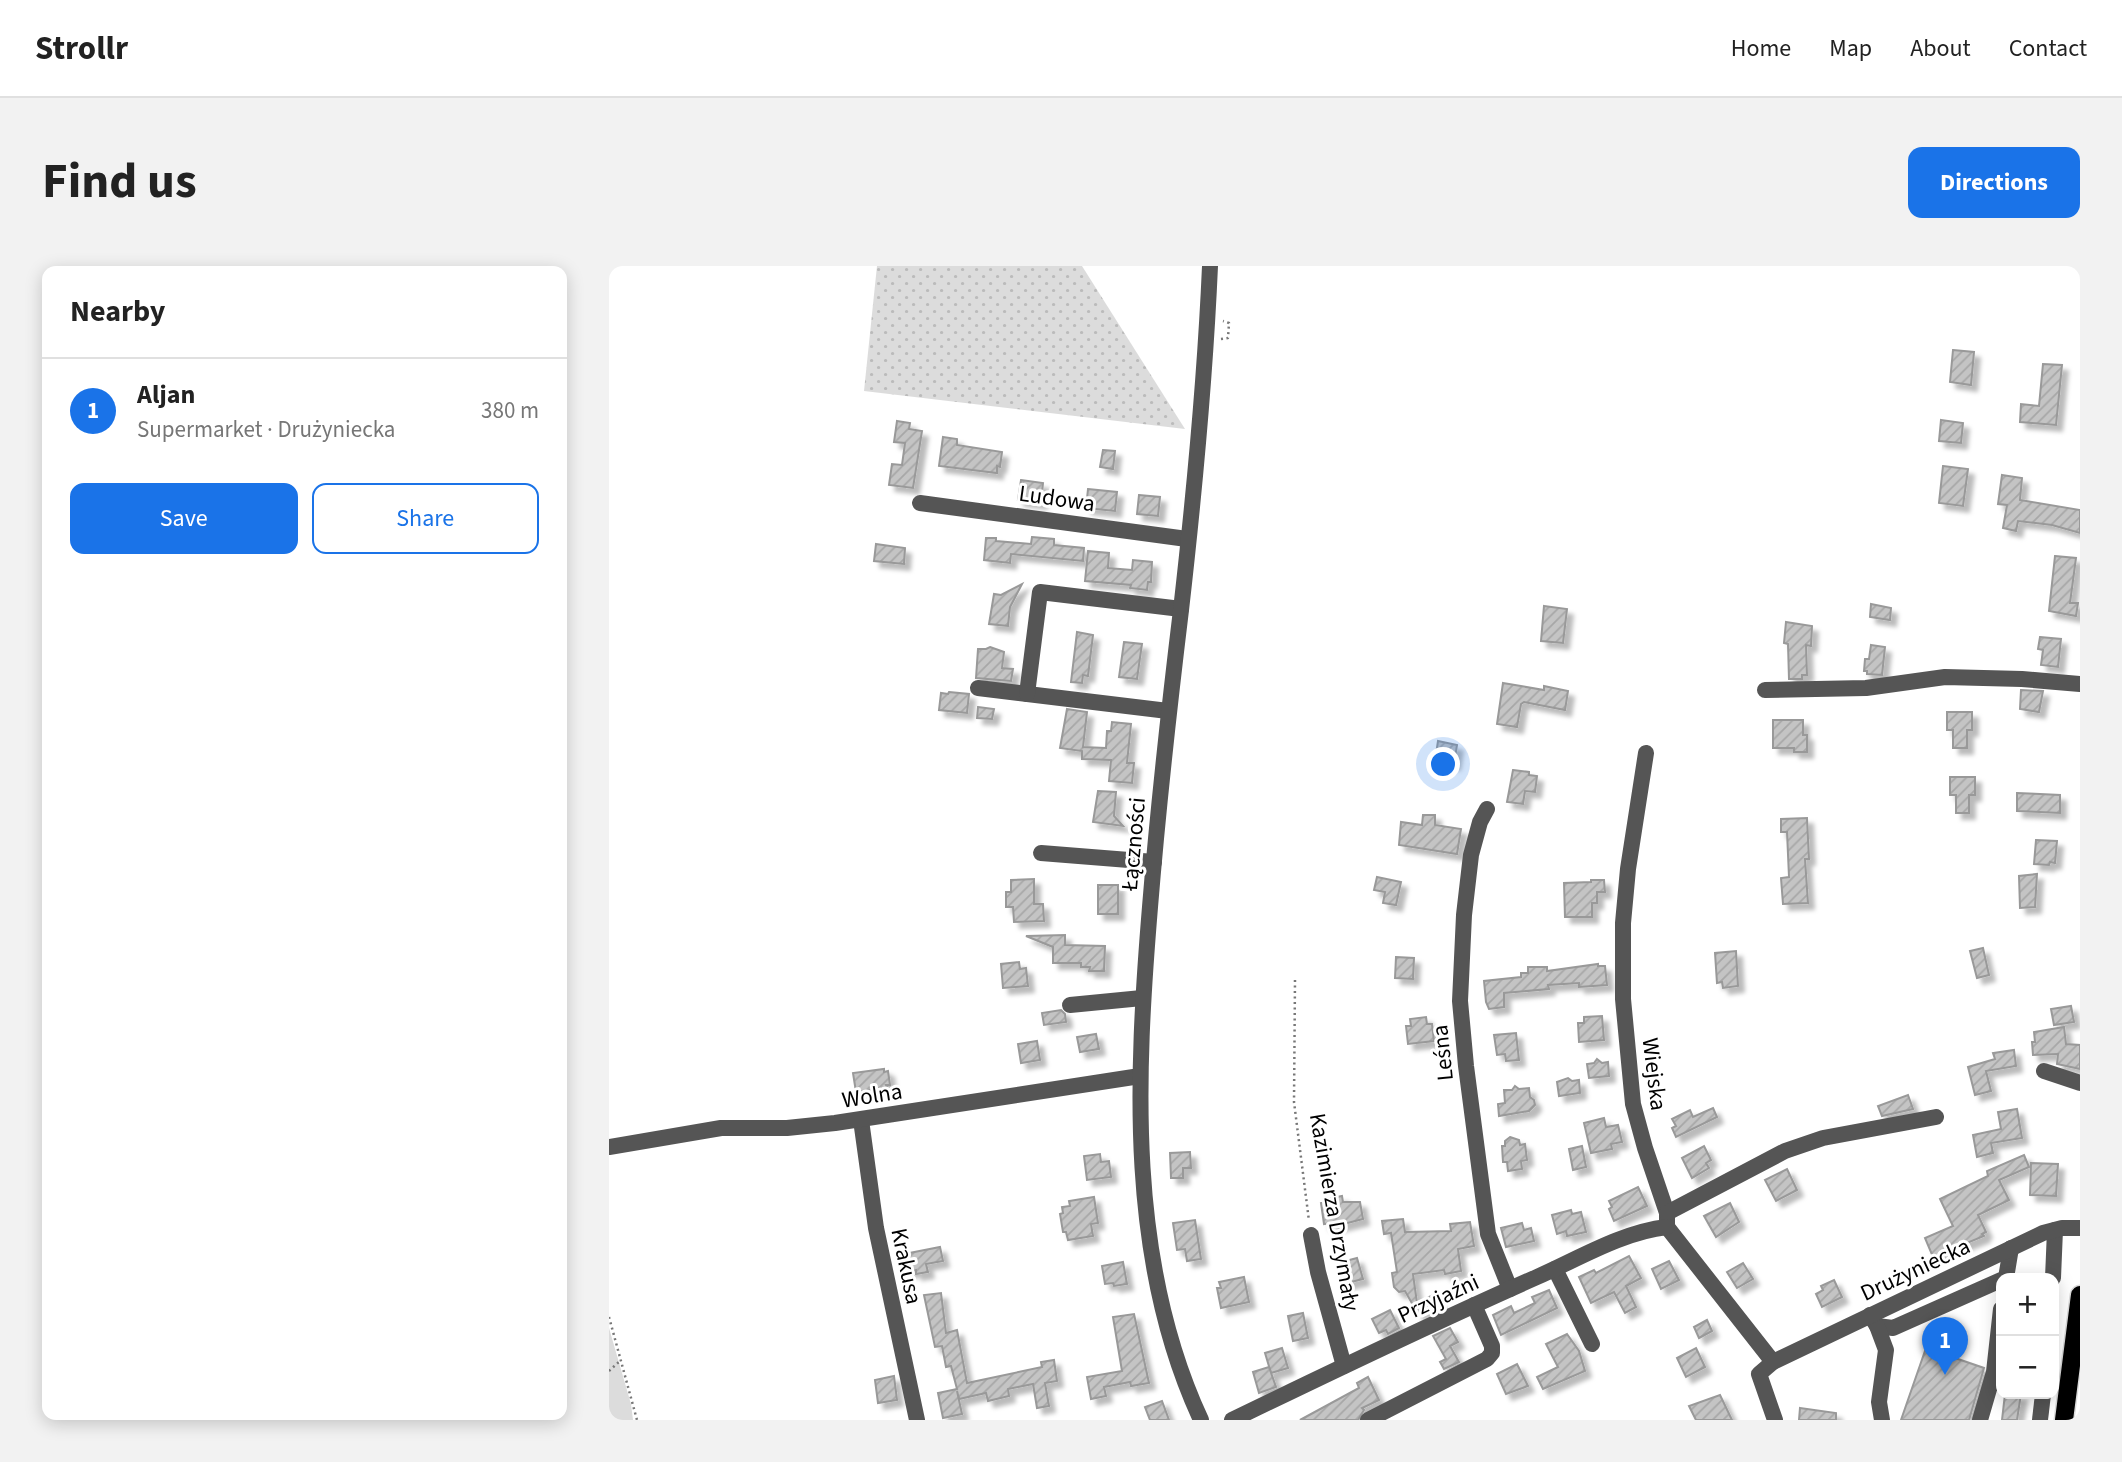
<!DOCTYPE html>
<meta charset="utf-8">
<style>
body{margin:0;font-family:"Source Sans 3",sans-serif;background:#f2f2f2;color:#222}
.controls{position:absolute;right:21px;bottom:21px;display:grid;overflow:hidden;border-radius:14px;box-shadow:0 4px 18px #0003}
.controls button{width:63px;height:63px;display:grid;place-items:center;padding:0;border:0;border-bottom:2px solid #e0e0e0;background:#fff;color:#222;font:35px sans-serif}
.you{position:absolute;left:835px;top:499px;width:24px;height:24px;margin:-18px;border:5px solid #fff;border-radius:50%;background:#1a73e8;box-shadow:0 0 0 10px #1a73e833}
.badge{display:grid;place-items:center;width:46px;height:46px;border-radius:50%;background:#1a73e8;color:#fff;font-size:23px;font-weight:700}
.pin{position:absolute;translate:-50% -58px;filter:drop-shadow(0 2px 4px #0008)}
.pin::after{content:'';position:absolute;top:37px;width:24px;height:21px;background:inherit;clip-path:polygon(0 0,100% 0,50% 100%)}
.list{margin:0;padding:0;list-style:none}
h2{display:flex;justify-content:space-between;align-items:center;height:91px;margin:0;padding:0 28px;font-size:30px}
h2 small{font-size:23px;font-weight:400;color:#767676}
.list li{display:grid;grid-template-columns:46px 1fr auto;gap:21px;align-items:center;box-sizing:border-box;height:105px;padding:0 28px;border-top:2px solid #e0e0e0}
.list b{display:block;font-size:26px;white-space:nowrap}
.list p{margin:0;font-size:23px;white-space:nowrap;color:#767676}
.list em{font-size:23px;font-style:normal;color:#767676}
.actions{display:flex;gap:14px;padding:21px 28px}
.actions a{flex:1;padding:16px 0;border:2px solid #1a73e8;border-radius:14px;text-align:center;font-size:24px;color:#1a73e8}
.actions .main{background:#1a73e8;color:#fff}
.map{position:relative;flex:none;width:1471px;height:1154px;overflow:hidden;border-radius:14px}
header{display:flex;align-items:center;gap:42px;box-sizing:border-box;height:98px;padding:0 35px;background:#fff;border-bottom:2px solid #e0e0e0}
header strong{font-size:33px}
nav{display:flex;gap:38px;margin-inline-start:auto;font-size:24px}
.intro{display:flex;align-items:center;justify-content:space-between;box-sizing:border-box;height:168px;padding:0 42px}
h1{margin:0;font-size:49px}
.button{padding:18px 32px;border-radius:14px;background:#1a73e8;color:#fff;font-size:24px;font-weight:700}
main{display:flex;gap:42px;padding:0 42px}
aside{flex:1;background:#fff;border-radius:14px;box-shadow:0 4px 18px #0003}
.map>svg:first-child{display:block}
</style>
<header>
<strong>Strollr</strong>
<nav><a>Home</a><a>Map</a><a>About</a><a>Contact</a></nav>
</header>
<div class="intro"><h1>Find us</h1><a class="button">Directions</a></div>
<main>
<aside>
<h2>Nearby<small></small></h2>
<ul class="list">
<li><span class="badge">1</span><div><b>Aljan</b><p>Supermarket · Drużyniecka</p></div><em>380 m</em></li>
</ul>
<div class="actions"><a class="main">Save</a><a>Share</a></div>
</aside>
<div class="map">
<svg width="1471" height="1154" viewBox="0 0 1471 1154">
<defs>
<pattern id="grass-dots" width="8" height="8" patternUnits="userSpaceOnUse" patternTransform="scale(1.75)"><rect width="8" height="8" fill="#dcdcdc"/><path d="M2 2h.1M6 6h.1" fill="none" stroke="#bbb" stroke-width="1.8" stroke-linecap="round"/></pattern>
<pattern id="building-hatch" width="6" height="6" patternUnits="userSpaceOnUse" patternTransform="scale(1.75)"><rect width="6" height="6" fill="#c4c4c4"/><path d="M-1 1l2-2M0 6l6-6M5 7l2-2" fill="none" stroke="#a7a7a7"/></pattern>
<filter id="shadow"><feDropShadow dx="6" dy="6" stdDeviation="2" flood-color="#0004"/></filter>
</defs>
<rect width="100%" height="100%" fill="#fff"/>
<polygon fill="url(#grass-dots)" points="268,0 473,0 576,163 255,125"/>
<polygon fill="#dcdcdc" points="0,1062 22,1138 24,1154 0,1154"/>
<g fill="url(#building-hatch)" stroke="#999" stroke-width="2" filter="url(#shadow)">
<polygon points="1344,84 1365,86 1362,119 1341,116"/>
<polygon points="1434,98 1453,99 1447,159 1411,156 1412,138 1430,140"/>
<polygon points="1332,154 1354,157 1352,177 1330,175"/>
<polygon points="288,155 301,157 300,163 313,165 304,222 280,219 283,198 293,199 296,177 285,176"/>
<polygon points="334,171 348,173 348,179 393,186 391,201 388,200 388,207 330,200"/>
<polygon points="494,184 506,185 504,203 491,201"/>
<polygon points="1334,200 1359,203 1354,240 1330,237"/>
<polygon points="1393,209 1413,212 1411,234 1471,244 1471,267 1443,259 1409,255 1407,265 1394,262 1398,239 1389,238"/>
<polygon points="412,214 434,217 432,237 409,234"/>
<polygon points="479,223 508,226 506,245 477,242"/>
<polygon points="530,229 551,231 549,250 528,248"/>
<polygon points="423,271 445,273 445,279 475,282 474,295 402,288 401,297 375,294 377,272 387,272 387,275 422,278"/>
<polygon points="267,278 296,282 295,298 265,295"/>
<polygon points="479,285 500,287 499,302 523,304 524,294 543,296 542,316 539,316 538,324 521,322 522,319 476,315"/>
<polygon points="1446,290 1467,292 1461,337 1469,337 1467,350 1440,345"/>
<polygon points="413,318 401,341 399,360 380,358 385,328 392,329"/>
<polygon points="1262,338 1282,342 1281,354 1261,351"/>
<polygon points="935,340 958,343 954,377 932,375"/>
<polygon points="1177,356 1203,360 1202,380 1197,379 1198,409 1193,409 1193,413 1180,413 1179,378 1175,377"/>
<polygon points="468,366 484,369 479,410 474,409 473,417 462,416"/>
<polygon points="1431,371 1452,373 1449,401 1432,399 1434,384 1429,383"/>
<polygon points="515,376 533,378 528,413 510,411"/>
<polygon points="1262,379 1276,381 1273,409 1258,408 1258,405 1255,405 1256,393 1260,393"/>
<polygon points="381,381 395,386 393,402 404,403 402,415 367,412 369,383 377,383"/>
<polygon points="894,417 935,424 935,420 959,425 956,444 915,436 912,438 908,461 888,458"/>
<polygon points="1412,424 1434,425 1430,446 1411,443"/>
<polygon points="340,426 360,428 358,447 330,444 332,427 339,428"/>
<polygon points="369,441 385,443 383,453 368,452"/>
<polygon points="458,443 478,446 474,481 497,482 498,465 502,465 503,456 522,458 518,497 525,497 523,517 500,515 502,494 473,493 473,485 451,482"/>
<polygon points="1338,446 1363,446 1363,464 1358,464 1358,482 1344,482 1344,464 1338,464"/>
<polygon points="1164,454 1194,454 1194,469 1198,469 1198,486 1185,486 1185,482 1164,482"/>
<polygon points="829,475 848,479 845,498 826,495"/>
<polygon points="904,504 920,506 920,509 928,510 926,526 916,525 914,538 898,536"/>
<polygon points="1341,511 1366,511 1366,529 1360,529 1360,547 1347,547 1347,529 1341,529"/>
<polygon points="489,525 507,526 505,550 514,560 484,556"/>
<polygon points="1408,527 1451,529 1451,547 1408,545"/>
<polygon points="814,549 826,549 826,559 852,563 848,588 790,579 792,556 813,559"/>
<polygon points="1198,552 1200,593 1196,593 1199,637 1174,638 1172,612 1180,611 1178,566 1172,566 1172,553"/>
<polygon points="1427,574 1448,575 1446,597 1441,596 1440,599 1425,598"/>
<polygon points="1428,608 1426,641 1411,642 1410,610"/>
<polygon points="768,611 792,616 787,639 774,637 776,626 765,624"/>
<polygon points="425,613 425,638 434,638 435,655 405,656 404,641 397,641 397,626 402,626 402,614"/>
<polygon points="982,614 995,614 996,626 988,626 988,637 983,637 983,651 956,651 955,617 982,616"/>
<rect x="489" y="619" width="20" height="29"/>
<polygon points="456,669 456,679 496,680 495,705 480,705 481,701 472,701 472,697 444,697 444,681 417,670"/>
<polygon points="1374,682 1380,709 1368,712 1361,685"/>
<polygon points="1127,685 1129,720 1114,722 1113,716 1108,717 1106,687"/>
<polygon points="787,691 805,692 804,713 786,712"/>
<polygon points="410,696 411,703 417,702 419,720 394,722 392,698"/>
<polygon points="989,698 989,700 996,700 998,719 970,721 970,717 939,719 940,723 895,727 895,741 880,743 877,736 875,715 912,711 912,707 919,707 919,701 938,701 938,705"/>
<polygon points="1462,740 1465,756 1445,759 1442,743"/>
<polygon points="452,744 456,748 457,756 435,759 433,747"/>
<polygon points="993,750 995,774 970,776 969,757 975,757 975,751"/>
<polygon points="817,751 818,758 823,758 825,775 799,778 797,760 802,760 801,753"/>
<polygon points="1455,761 1457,778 1471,779 1471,803 1448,798 1449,788 1424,789 1423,776 1426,776 1425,766"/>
<polygon points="907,767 910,794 897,795 896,788 888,789 885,769"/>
<polygon points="487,768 490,783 471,786 468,771"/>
<polygon points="428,775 431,794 412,797 409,778"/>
<polygon points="1405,784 1407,800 1377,805 1382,825 1366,829 1359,801 1386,793 1384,787"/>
<polygon points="988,793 993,797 999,796 1000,810 980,812 978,798 985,797"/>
<polygon points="275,803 275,806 279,805 281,819 277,819 278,821 247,826 244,807"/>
<polygon points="959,812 963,815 970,814 971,827 950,830 948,816"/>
<polygon points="906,820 910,823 920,822 921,831 925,834 926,839 920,845 890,850 889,838 896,837 895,824 903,824"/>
<polygon points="1299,829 1304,843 1273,850 1269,840"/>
<polygon points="1104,842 1108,851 1067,871 1063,862 1067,860 1063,853 1081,844 1084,851"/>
<polygon points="1408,843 1413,872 1382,877 1384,887 1368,891 1364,869 1392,863 1389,846"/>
<polygon points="995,852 997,861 1009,859 1013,876 1002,878 1003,883 982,887 975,857"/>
<polygon points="901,871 910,874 911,879 916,878 918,894 912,895 913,903 899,905 898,896 894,896 893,880 896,880 896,875"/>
<polygon points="973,880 977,901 964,904 960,883"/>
<polygon points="1095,880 1102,894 1097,897 1100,902 1083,912 1073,892"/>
<polygon points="581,886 582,902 574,902 574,912 562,912 561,887"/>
<polygon points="491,888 492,896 500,895 502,911 478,914 475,890"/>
<polygon points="1415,889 1420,901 1390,914 1400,934 1369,949 1377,966 1373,968 1375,970 1324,991 1316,972 1344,960 1331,933 1379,910 1378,905"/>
<polygon points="1422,897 1449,898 1447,930 1421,929"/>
<polygon points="1178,903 1188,924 1167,935 1156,914"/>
<polygon points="1029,921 1038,940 1005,955 1000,943 1003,941 1000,935"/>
<polygon points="733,930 734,936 751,936 754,953 723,961 722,957 715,958 712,937 719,936 718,933"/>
<polygon points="485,931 489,957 482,958 484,970 459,974 457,966 454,966 451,948 454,947 453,941 461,940 460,935"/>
<polygon points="1121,937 1130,956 1107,971 1095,950"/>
<polygon points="962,944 963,948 972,946 977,966 958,970 957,965 948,968 943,949"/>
<polygon points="794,953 796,966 842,965 841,958 861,956 865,980 849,983 852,1005 836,1008 835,1004 804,1008 808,1037 826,1028 831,1037 809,1048 796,1025 790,1026 785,1021 783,1007 788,1006 782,967 775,968 773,955"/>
<polygon points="586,954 592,993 578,995 576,983 568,984 564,957"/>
<polygon points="913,957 915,964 922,962 925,975 897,981 892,962"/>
<polygon points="331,981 334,995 317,998 319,1006 307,1008 307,1004 299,1006 295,988"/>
<polygon points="1020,990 1032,1012 1017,1020 1027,1041 1016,1047 1005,1026 982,1037 970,1011 985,1004 987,1007"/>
<polygon points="748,992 754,1013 734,1018 729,997"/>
<polygon points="1060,995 1070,1014 1052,1023 1043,1003"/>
<polygon points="514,996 518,1018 505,1020 504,1017 496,1018 493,1000"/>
<polygon points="1134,997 1144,1013 1128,1022 1118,1006"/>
<polygon points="635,1011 640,1036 612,1042 608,1022 612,1022 610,1016"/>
<polygon points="1225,1014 1233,1031 1213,1041 1207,1028 1214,1024 1212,1020"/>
<polygon points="940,1024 948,1042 892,1069 884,1049 902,1040 905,1047 926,1037 923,1031"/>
<polygon points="332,1027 337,1067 348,1064 358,1117 433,1101 432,1096 445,1094 448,1115 436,1117 440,1140 428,1142 424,1118 399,1123 400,1130 379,1135 377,1127 350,1133 348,1125 353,1148 334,1152 329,1127 348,1123 342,1100 337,1101 333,1080 326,1081 315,1029"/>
<polygon points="781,1044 790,1062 779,1068 777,1064 770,1067 763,1053"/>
<polygon points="694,1047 699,1072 684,1075 679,1050"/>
<polygon points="525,1048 540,1117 522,1120 521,1116 495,1121 497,1130 482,1133 478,1111 513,1105 504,1051"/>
<polygon points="1098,1054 1103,1065 1090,1072 1085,1061"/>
<polygon points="841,1062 849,1076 841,1080 850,1096 835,1103 831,1096 837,1093 824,1070"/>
<polygon points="958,1068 970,1085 976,1105 934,1123 928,1111 949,1101 937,1078"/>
<polygon points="673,1082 679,1102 662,1107 656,1087"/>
<polygon points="1087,1082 1096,1101 1077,1111 1068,1092"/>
<polygon points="1317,1082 1375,1102 1360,1154 1292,1154"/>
<polygon points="908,1098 919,1120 897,1128 888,1108"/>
<polygon points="660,1101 667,1121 650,1127 644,1106"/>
<polygon points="285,1110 288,1134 269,1137 266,1114"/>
<polygon points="759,1111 770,1134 753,1142 755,1144 749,1154 691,1154 750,1122 748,1117"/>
<polygon points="1396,1128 1412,1128 1408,1154 1393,1154"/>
<polygon points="1111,1129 1123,1154 1087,1154 1080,1140"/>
<polygon points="553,1135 560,1154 541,1154 536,1141"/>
<polygon points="1191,1142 1227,1147 1227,1154 1190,1154"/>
</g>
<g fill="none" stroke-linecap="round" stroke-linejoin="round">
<defs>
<polyline id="major" points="1455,1154 1471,1029"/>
</defs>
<use href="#major" stroke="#dbdbdb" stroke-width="21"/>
<g stroke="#777" stroke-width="2.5" stroke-dasharray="2 3.5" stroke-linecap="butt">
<polyline points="612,73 619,72 620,57 614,55"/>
<polyline points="686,714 685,836 700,955"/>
<polyline points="0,1051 28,1154"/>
<polyline points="0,1105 12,1094"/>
</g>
<g stroke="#555" stroke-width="16">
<polyline points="311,237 578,273"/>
<polyline points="369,422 559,445"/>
<polyline points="1156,424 1257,422 1336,411 1413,413 1471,418"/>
<polyline points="418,428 431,326 572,343"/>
<polyline points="1037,487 1019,603 1014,657 1014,733 1024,838 1036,882 1058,947 1058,961 1164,1096"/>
<polyline points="878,543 871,556 862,589 855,649 851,735 857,800 879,968 901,1023"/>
<polyline points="432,587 545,596"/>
<polyline points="461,739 533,732"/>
<polyline points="1435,805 1471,817"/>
<polyline points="252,854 267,962 308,1154"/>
<polyline points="0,881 112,862 178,862 226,857 531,810"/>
<polyline points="1058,947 1176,885 1214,872 1327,851"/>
<polyline points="702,969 709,1006 735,1100"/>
<polyline points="946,1003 983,1078"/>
<polyline points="1397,1012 1402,982"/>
<polyline points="1444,1012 1446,964"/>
<polyline points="1261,1049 1268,1060 1284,1062 1392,1014"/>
<polyline points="1268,1060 1277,1084 1270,1136 1273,1154"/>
<path d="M 592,1154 C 518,995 527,811 541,641 C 549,542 560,443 572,344 C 585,230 596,115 601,0"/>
<path d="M 623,1154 C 724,1105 826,1056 928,1011 C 969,993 1013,966 1058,961"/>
<polyline points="759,1154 878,1093 883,1087 883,1080 865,1039"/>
<polyline points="1166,1154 1150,1108 1164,1096 1434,967 1453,962 1471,962"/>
<polyline points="1371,1154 1385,1106 1392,1043"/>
<polyline points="1431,1154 1434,1128"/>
</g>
<use href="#major" stroke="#000" stroke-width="18"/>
</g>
<g text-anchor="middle" stroke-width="6" stroke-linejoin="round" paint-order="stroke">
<g font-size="23" fill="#000" stroke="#fff">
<text transform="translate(448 232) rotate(8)" y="8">Ludowa</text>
<text transform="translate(524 578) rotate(-85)" y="8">Łączności</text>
<text transform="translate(833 787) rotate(-96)" y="8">Leśna</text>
<text transform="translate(1046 808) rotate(83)" y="8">Wiejska</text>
<text transform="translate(263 829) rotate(-9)" y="8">Wolna</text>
<text transform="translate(726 946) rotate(80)" y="8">Kazimierza Drzymały</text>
<text transform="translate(298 1000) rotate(78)" y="8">Krakusa</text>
<text transform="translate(1306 1003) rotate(-25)" y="8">Drużyniecka</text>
<text transform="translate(829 1032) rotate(-25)" y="8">Przyjaźni</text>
</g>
</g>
</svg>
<div class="controls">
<button>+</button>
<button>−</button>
</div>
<div class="you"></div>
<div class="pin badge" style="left:1336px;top:1109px">1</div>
</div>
</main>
